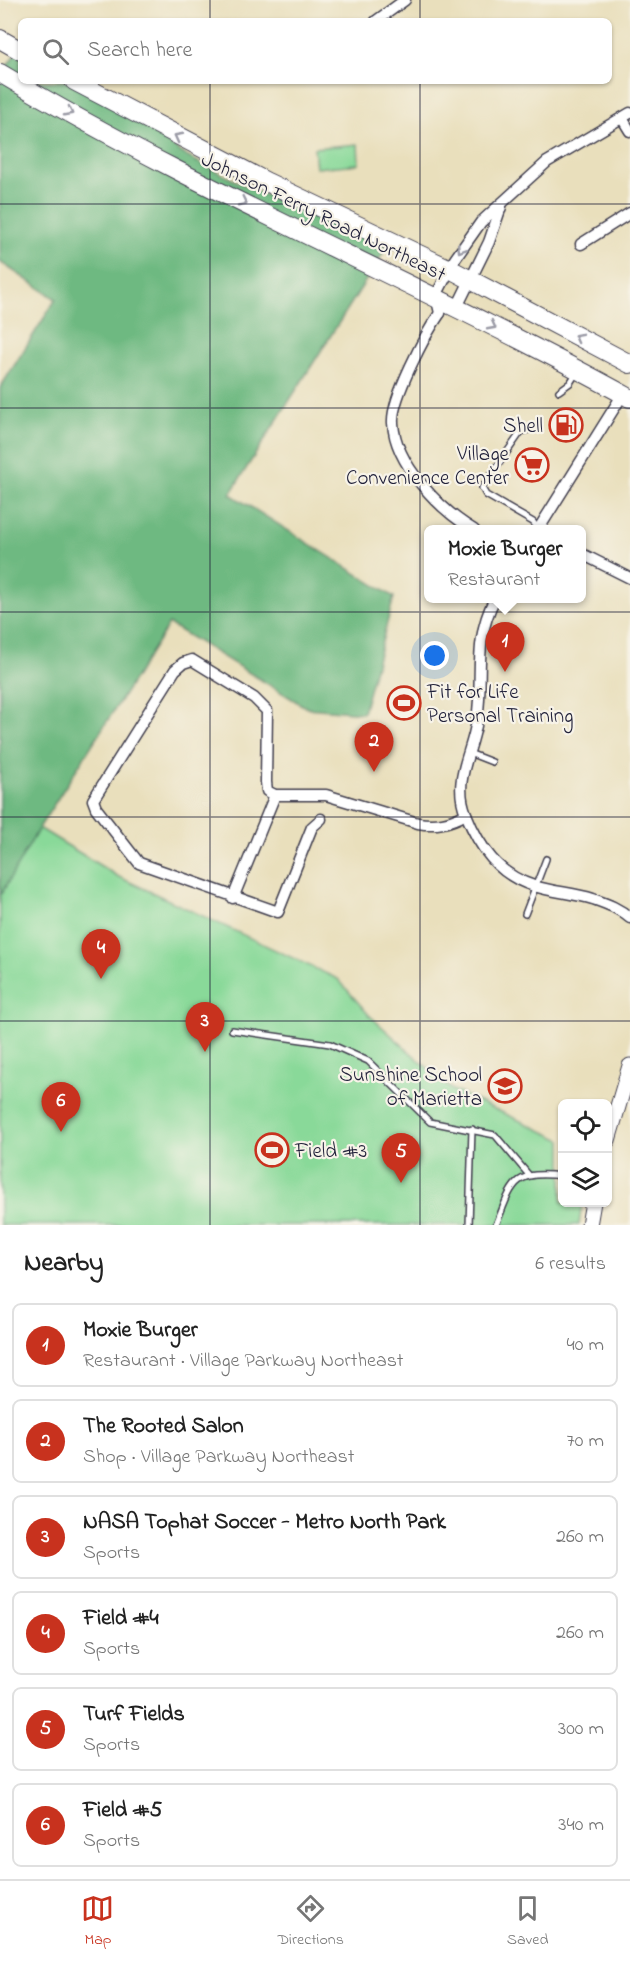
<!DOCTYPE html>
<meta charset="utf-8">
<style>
body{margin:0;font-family:"Indie Flower",sans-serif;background:#f6f6f6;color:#222}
.controls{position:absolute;right:18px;bottom:18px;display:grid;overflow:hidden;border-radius:9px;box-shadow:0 2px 4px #0004}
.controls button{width:54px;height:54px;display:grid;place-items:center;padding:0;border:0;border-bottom:2px solid #e0e0e0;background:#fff;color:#222;font:30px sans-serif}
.you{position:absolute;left:435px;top:656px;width:21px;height:21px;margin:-15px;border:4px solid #fff;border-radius:50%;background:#1a73e8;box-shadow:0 0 0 9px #1a73e833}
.badge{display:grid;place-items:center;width:39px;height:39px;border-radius:50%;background:#c8321e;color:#fff;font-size:20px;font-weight:700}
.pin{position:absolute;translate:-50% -50px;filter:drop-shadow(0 2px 3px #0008)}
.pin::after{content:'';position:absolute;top:32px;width:21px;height:18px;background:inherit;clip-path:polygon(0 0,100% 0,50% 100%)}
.popup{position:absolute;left:424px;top:525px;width:162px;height:78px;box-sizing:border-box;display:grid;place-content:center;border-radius:9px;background:#fff;filter:drop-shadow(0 2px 4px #0005);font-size:20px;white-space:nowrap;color:#767676}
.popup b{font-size:22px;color:#222}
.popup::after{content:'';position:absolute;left:50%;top:100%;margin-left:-12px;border:12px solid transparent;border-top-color:#fff}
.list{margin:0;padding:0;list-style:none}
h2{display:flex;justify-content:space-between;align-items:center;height:78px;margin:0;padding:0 24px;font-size:26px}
h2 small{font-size:20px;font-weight:400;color:#767676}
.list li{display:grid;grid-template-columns:39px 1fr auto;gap:18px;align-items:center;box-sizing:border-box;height:84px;margin:0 12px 12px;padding:0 12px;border:2px solid #e0e0e0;border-radius:9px}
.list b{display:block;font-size:22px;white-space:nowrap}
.list p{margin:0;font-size:20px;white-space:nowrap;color:#767676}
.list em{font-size:20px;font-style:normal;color:#767676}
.icon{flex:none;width:33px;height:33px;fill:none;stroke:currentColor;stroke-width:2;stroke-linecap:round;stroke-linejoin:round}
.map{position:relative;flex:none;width:630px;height:1225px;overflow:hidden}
.search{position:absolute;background:#fff;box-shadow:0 2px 4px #0004;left:18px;right:18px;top:18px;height:66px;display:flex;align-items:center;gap:15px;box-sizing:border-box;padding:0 21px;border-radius:9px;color:#767676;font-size:22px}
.sheet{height:654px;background:#fff}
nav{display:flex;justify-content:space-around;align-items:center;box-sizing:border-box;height:84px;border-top:2px solid #e0e0e0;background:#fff;font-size:16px;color:#767676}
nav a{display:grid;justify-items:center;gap:3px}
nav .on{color:#c8321e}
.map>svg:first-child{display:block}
</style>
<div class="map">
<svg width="630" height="1225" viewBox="0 0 630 1225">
<rect width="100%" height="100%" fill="#f7f3e8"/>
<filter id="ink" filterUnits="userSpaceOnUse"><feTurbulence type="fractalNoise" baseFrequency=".0167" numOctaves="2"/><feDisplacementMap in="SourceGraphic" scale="12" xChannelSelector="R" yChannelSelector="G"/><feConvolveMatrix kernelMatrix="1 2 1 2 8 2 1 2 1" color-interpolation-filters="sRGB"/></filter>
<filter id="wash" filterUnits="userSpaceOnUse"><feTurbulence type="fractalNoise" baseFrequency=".008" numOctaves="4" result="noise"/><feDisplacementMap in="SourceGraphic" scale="24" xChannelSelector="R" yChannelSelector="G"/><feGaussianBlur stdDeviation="1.35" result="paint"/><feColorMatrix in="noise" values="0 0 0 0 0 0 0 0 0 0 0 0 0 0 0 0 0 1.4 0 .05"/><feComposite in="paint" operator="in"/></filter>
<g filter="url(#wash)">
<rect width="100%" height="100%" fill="#e9dfbc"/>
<g fill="#89d999" stroke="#567e6a" stroke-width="1.5">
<polygon points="358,144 359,164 316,168 314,148"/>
<polygon points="39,828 119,877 338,979 369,1015 451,1089 562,1140 562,1202 582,1203 579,1225 0,1225 0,896"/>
</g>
<polygon fill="#6eb981" stroke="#486e5e" stroke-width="1.5" points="21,45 21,81 80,81 188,157 252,189 387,247 230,494 394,597 363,713 307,708 169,624 39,828 0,896 0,388 56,299 0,262 0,76"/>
</g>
<g filter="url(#ink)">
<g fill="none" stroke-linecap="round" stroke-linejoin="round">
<defs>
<g id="lane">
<polyline points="559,391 570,383 577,372"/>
<polyline points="535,428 521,432 482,488 486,495 533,522 538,529"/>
<polyline points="469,753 492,762"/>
<polyline points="525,914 546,859"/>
<polyline points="232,1030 330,1044 368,1061 430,1122 495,1135 528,1174"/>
<polyline points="469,1225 472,1129"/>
<path d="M 496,1225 C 513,1183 513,1170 562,1176"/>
</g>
<g id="street">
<polyline points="376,21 405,0"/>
<polyline points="622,118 630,131"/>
<polyline points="581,244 630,213"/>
<polyline points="451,309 457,307 489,242 501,207"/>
<polyline points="440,313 436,296 455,259 481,222 547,162 630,113"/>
<path d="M 440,313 C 426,333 391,399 393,423 C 395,464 440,510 474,530"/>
<polyline points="538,530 623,394"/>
<polyline points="582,554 630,578"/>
<path d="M 466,814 C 479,847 498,875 534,886 C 553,892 574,893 593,899 C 607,904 619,908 630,918"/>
<path d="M 321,819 L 312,827 L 278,912 L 139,863 L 96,808 L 93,800 L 175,670 L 183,663 L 192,660 L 254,698 L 267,711 L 266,782 L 267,791 L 275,795 L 326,795 L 418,823 C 436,826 450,823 466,814 C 452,779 472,755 477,720 C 484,674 472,644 495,598"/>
<polyline points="233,898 275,795"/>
</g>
<g id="secondary">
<polyline points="608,1140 630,1066"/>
<polyline points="589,1225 593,1202"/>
</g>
<g id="primary">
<polyline points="0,39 21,51"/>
<path d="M 0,73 C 203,194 423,284 630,398"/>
<polyline points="74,81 267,182 450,269 630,364"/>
</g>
</defs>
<use href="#lane" stroke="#403e4e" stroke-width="8"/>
<use href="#street" stroke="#403e4e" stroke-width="13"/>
<use href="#secondary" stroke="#403e4e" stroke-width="17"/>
<use href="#primary" stroke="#403e4e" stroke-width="20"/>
<use href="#lane" stroke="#fff" stroke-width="5"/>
<use href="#street" stroke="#fff" stroke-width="10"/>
<use href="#secondary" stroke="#fff" stroke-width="15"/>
<use href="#primary" stroke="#fff" stroke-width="18"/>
</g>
<defs><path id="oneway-chevron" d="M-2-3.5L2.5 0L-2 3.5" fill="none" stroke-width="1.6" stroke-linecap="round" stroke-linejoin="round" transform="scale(1.5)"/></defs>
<g stroke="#9c9ca7">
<use href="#oneway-chevron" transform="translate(69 112) rotate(28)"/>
<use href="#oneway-chevron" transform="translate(178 137) rotate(-152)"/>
<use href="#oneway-chevron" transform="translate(243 202) rotate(26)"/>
<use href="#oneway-chevron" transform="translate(461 249) rotate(122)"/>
<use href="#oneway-chevron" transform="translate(492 326) rotate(28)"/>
<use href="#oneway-chevron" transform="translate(578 337) rotate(-152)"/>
</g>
</g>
<path fill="none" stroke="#22223b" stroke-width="1.5" stroke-opacity="0.55" d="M 210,0 L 210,21M 420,0 L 420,21M 210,81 L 210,1225M 420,81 L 420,1225M 0,204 L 630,204M 0,408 L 630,408M 0,612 L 630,612M 0,817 L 630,817M 0,1021 L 630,1021"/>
<defs>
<symbol id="fuel-ring" viewBox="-11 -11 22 22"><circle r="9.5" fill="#f7f3e8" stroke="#c8321e" stroke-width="1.5"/><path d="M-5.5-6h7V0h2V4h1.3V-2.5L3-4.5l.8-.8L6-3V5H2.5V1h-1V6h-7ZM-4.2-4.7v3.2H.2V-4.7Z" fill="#c8321e"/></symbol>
<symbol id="supermarket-ring" viewBox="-11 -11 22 22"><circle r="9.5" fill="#f7f3e8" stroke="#c8321e" stroke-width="1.5"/><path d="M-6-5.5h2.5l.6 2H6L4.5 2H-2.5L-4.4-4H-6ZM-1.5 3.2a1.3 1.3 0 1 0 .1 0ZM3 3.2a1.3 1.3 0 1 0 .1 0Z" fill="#c8321e"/></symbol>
<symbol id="stadium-ring" viewBox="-11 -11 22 22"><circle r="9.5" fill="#f7f3e8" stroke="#c8321e" stroke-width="1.5"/><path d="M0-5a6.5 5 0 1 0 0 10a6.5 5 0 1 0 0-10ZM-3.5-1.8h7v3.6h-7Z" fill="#c8321e"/></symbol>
<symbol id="school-ring" viewBox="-11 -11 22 22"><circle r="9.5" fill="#f7f3e8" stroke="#c8321e" stroke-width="1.5"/><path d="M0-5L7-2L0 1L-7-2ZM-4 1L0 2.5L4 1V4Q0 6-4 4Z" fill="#c8321e"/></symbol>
</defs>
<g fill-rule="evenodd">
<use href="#fuel-ring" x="547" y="406" width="38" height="38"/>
<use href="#supermarket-ring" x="513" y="446" width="38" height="38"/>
<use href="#stadium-ring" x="385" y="684" width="38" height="38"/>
<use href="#school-ring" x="486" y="1067" width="38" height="38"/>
<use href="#stadium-ring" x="253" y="1131" width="38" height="38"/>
</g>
<g text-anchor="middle" stroke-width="4.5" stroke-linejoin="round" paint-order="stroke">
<g font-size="21" fill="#22223b" stroke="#f7f3e8">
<text transform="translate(324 216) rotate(26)" y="7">Johnson Ferry Road Northeast</text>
</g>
<g font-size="21" fill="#22223b" stroke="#f7f3e8" text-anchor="end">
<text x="543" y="432">Shell</text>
<text x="509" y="460">Village<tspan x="509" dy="24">Convenience Center</tspan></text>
<text x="427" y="698" text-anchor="start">Fit for Life<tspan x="427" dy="24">Personal Training</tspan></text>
<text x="482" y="1081">Sunshine School<tspan x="482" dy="24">of Marietta</tspan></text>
<text x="295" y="1157" text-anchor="start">Field #3</text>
</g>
</g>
</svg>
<div class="controls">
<button><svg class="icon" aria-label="locate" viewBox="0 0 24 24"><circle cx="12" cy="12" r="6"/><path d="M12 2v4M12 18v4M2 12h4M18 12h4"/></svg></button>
<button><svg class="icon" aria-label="layers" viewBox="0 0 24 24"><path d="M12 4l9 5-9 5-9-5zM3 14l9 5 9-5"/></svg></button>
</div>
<div class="you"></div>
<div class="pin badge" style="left:505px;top:672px">1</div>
<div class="popup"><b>Moxie Burger</b>Restaurant</div>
<div class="pin badge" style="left:374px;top:772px">2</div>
<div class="pin badge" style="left:205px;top:1052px">3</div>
<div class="pin badge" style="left:101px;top:979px">4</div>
<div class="pin badge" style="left:401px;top:1183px">5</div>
<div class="pin badge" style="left:61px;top:1132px">6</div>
<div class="search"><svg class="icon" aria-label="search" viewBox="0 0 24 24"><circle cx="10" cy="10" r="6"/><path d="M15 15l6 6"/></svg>Search here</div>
</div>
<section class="sheet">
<h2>Nearby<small>6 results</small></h2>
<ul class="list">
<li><span class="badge">1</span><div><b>Moxie Burger</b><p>Restaurant · Village Parkway Northeast</p></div><em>40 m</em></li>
<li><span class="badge">2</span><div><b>The Rooted Salon</b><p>Shop · Village Parkway Northeast</p></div><em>70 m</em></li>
<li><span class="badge">3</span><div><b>NASA Tophat Soccer - Metro North Park</b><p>Sports</p></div><em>260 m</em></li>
<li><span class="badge">4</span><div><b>Field #4</b><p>Sports</p></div><em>260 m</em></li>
<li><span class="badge">5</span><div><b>Turf Fields</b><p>Sports</p></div><em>300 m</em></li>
<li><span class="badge">6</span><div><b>Field #5</b><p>Sports</p></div><em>340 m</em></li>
</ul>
</section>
<nav>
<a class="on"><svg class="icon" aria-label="map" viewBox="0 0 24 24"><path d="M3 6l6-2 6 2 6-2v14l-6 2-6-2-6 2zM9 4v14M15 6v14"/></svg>Map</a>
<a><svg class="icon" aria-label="directions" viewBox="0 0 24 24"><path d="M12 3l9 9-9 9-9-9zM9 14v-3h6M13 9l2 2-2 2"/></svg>Directions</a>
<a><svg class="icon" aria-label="saved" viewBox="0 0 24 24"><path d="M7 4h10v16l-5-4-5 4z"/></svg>Saved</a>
</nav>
